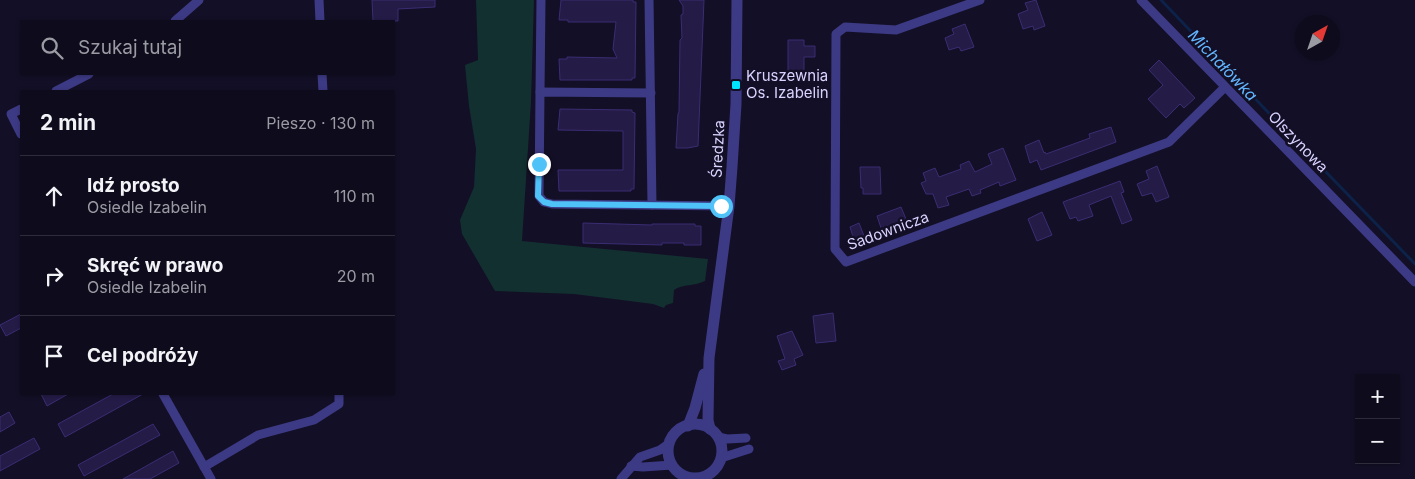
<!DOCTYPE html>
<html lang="pl">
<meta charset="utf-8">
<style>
body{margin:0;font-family:Inter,sans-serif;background:#1c1929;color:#f1f3f6}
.controls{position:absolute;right:15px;bottom:15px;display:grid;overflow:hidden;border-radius:0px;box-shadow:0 1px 4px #0004}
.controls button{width:45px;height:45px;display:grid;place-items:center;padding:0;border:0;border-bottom:1px solid #2e2b3b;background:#0e0b1c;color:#f1f3f6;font:25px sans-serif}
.compass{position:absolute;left:1295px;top:15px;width:45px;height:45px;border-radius:50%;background:#0e0b1c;box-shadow:0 1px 4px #0004;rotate:40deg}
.stop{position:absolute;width:15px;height:15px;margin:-11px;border:4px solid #4fc3f7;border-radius:50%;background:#fff}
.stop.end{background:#4fc3f7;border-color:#fff;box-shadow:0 1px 5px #0008}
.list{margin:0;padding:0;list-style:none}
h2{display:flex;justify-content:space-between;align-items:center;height:65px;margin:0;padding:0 20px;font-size:21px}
h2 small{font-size:16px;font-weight:400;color:#9b9ba3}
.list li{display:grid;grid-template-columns:32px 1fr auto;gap:15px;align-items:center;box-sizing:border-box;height:80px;padding:0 20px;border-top:1px solid #2e2b3b}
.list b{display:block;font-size:19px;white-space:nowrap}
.list p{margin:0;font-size:16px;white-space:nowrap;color:#9b9ba3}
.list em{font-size:16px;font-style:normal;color:#9b9ba3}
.icon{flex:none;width:28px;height:28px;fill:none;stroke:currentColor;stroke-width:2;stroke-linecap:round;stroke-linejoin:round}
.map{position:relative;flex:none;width:1415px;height:479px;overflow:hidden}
.search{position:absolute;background:#0e0b1c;box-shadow:0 1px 4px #0004;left:20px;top:20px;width:375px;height:55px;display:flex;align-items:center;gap:12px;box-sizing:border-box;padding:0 18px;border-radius:0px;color:#9b9ba3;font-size:19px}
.panel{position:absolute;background:#0e0b1c;box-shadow:0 1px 4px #0004;left:20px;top:90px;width:375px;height:305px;border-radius:0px}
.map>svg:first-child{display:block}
</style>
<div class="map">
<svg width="1415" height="479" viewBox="0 0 1415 479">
<rect width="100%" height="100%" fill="#130f26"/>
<path fill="#12302f" d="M 476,0 L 534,0 L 531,102 L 522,241 L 708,259 L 705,281 C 695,286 683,284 674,290 L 673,303 L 666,305 L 664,308 L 653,304 L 574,294 L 495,291 L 462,234 L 460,220 L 474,187 L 476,149 L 469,106 L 465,65 L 478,60 Z"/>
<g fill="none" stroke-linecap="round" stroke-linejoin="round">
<g stroke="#0c2248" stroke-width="3">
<polyline points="1161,0 1285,130"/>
<polyline points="1296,141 1415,264"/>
</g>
</g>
<g fill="#241b47" stroke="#3b2d73">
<polygon points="372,0 435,0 435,7 398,9 398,21 373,21"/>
<polygon points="561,0 633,0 633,2 636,2 635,78 632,78 632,80 560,80 559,59 567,59 567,57 617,58 613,49 616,22 568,22 568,20 559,20"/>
<polygon points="679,0 704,0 698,146 688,148 676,148 678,114 679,112 680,40 682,38 681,15 683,14 683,6"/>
<polygon points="1036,0 1045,26 1034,30 1033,26 1023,29 1018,14 1028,10 1025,3"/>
<polygon points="965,24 974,47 961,51 959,47 949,50 945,38 954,34 952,29"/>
<polygon points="788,40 804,40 804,46 815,46 815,57 804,57 804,71 788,71"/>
<polygon points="1159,60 1195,98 1184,108 1180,104 1166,118 1148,99 1163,85 1149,70"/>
<polygon points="560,109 632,110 632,112 635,113 634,189 631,189 631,191 559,191 558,170 623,170 623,131 558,130"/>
<polygon points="1111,127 1116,142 1041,170 1037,160 1030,163 1025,146 1039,140 1044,153 1045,152 1046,154 1090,138 1089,134"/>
<polygon points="1003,148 1016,180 1000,186 999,182 980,190 981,193 972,196 969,189 946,197 949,205 938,208 933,194 926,194 921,183 926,181 923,173 935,168 939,177 961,169 960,165 969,161 975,172 992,164 988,154"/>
<polygon points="1157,166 1169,197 1156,202 1152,193 1142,196 1137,184 1149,179 1146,171"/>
<polygon points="860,167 880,167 881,194 863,194 863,188 861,188"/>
<polygon points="1120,181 1124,192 1121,193 1132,220 1122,224 1111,196 1089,205 1093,216 1078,221 1076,217 1070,219 1063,202"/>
<polygon points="901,207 906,219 881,228 877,216"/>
<polygon points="1042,212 1052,235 1037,241 1028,219"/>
<polygon points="583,223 652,225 652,224 695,224 695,226 701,226 701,245 684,245 684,243 662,243 662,245 583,243"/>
<polygon points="859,223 864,236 854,240 850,227"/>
<polygon points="833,313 836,341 816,343 813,316"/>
<polygon points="21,314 21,328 6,336 0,325"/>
<polygon points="792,331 803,355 794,359 796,365 782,370 778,361 785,359 777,336"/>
<polygon points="41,394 68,394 47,406"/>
<polygon points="113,394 143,394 65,437 58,424"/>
<polygon points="9,412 15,423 0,432 0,417"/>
<polygon points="153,424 160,435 84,476 78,465"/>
<polygon points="34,438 40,449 0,471 0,456"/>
<polygon points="173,451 179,463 150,479 123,479"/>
</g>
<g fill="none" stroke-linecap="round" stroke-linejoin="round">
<g stroke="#3d3a85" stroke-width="9">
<polyline points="319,0 320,21"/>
<polyline points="649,0 652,205"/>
<polyline points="980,0 896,30 845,27 836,34 835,249 846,262 1169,142 1225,87"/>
<polyline points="1141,0 1415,282"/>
<polyline points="175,21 199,0"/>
<polyline points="322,74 323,91"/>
<polyline points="56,91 89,74"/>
<polyline points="540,92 541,0"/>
<polyline points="651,93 540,92 539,196 544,202 552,204 729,206"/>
<polyline points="21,109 11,114 21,134"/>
<polyline points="163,394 211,479"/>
<polyline points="718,437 727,439 746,438"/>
<polyline points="721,458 749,449"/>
<polyline points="631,466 643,467 672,465"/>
<polyline points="204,467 258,435 314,420 339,404 339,394"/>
<polyline points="621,479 640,457 660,450 670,443"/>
</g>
<g stroke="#3d3a85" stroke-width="11">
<circle cx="695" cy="451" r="27"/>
<polyline points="688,426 695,408 704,374"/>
<polyline points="710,429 708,420 709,358 729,206 732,167 736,104 737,0"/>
</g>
</g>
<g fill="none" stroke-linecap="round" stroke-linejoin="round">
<polyline stroke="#4fc3f7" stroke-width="6" points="539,164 538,196 544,202 552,204 721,206"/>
</g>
<rect fill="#00e5ff" stroke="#130f26" stroke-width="2" x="731" y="80" width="10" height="10" rx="2.5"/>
<g text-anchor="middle" stroke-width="5" stroke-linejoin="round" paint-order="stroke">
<g font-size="15" fill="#d9d4ff" stroke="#130f26" text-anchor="start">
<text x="746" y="81">Kruszewnia<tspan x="746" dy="17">Os. Izabelin</tspan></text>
</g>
<g font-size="15" fill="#d9d4ff" stroke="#130f26">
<text transform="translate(1298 142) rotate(46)" y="5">Olszynowa</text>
<text transform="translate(718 149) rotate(-87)" y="5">Średzka</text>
<text transform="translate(888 231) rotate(-20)" y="5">Sadownicza</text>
</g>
<g font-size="16" font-style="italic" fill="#62b6ff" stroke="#130f26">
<text transform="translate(1223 65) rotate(46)" y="6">Michałówka</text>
</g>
</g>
</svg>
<div class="controls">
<button>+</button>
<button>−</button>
</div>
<svg class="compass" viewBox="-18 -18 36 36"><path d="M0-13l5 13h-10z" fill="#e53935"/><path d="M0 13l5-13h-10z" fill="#9b9ba3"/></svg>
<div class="stop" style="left:721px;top:206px"></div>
<div class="stop end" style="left:539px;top:164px"></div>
<div class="search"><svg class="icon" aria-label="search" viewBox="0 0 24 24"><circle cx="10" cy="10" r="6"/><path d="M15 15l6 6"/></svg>Szukaj tutaj</div>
<section class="panel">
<h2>2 min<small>Pieszo · 130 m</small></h2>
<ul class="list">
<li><svg class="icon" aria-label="ahead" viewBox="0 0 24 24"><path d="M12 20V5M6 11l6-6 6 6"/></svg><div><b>Idź prosto</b><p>Osiedle Izabelin</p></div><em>110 m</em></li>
<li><svg class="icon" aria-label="right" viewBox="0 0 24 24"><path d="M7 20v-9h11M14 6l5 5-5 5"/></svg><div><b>Skręć w prawo</b><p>Osiedle Izabelin</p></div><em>20 m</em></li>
<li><svg class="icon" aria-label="arrive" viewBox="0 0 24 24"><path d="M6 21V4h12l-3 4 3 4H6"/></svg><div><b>Cel podróży</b></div></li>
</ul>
</section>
</div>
